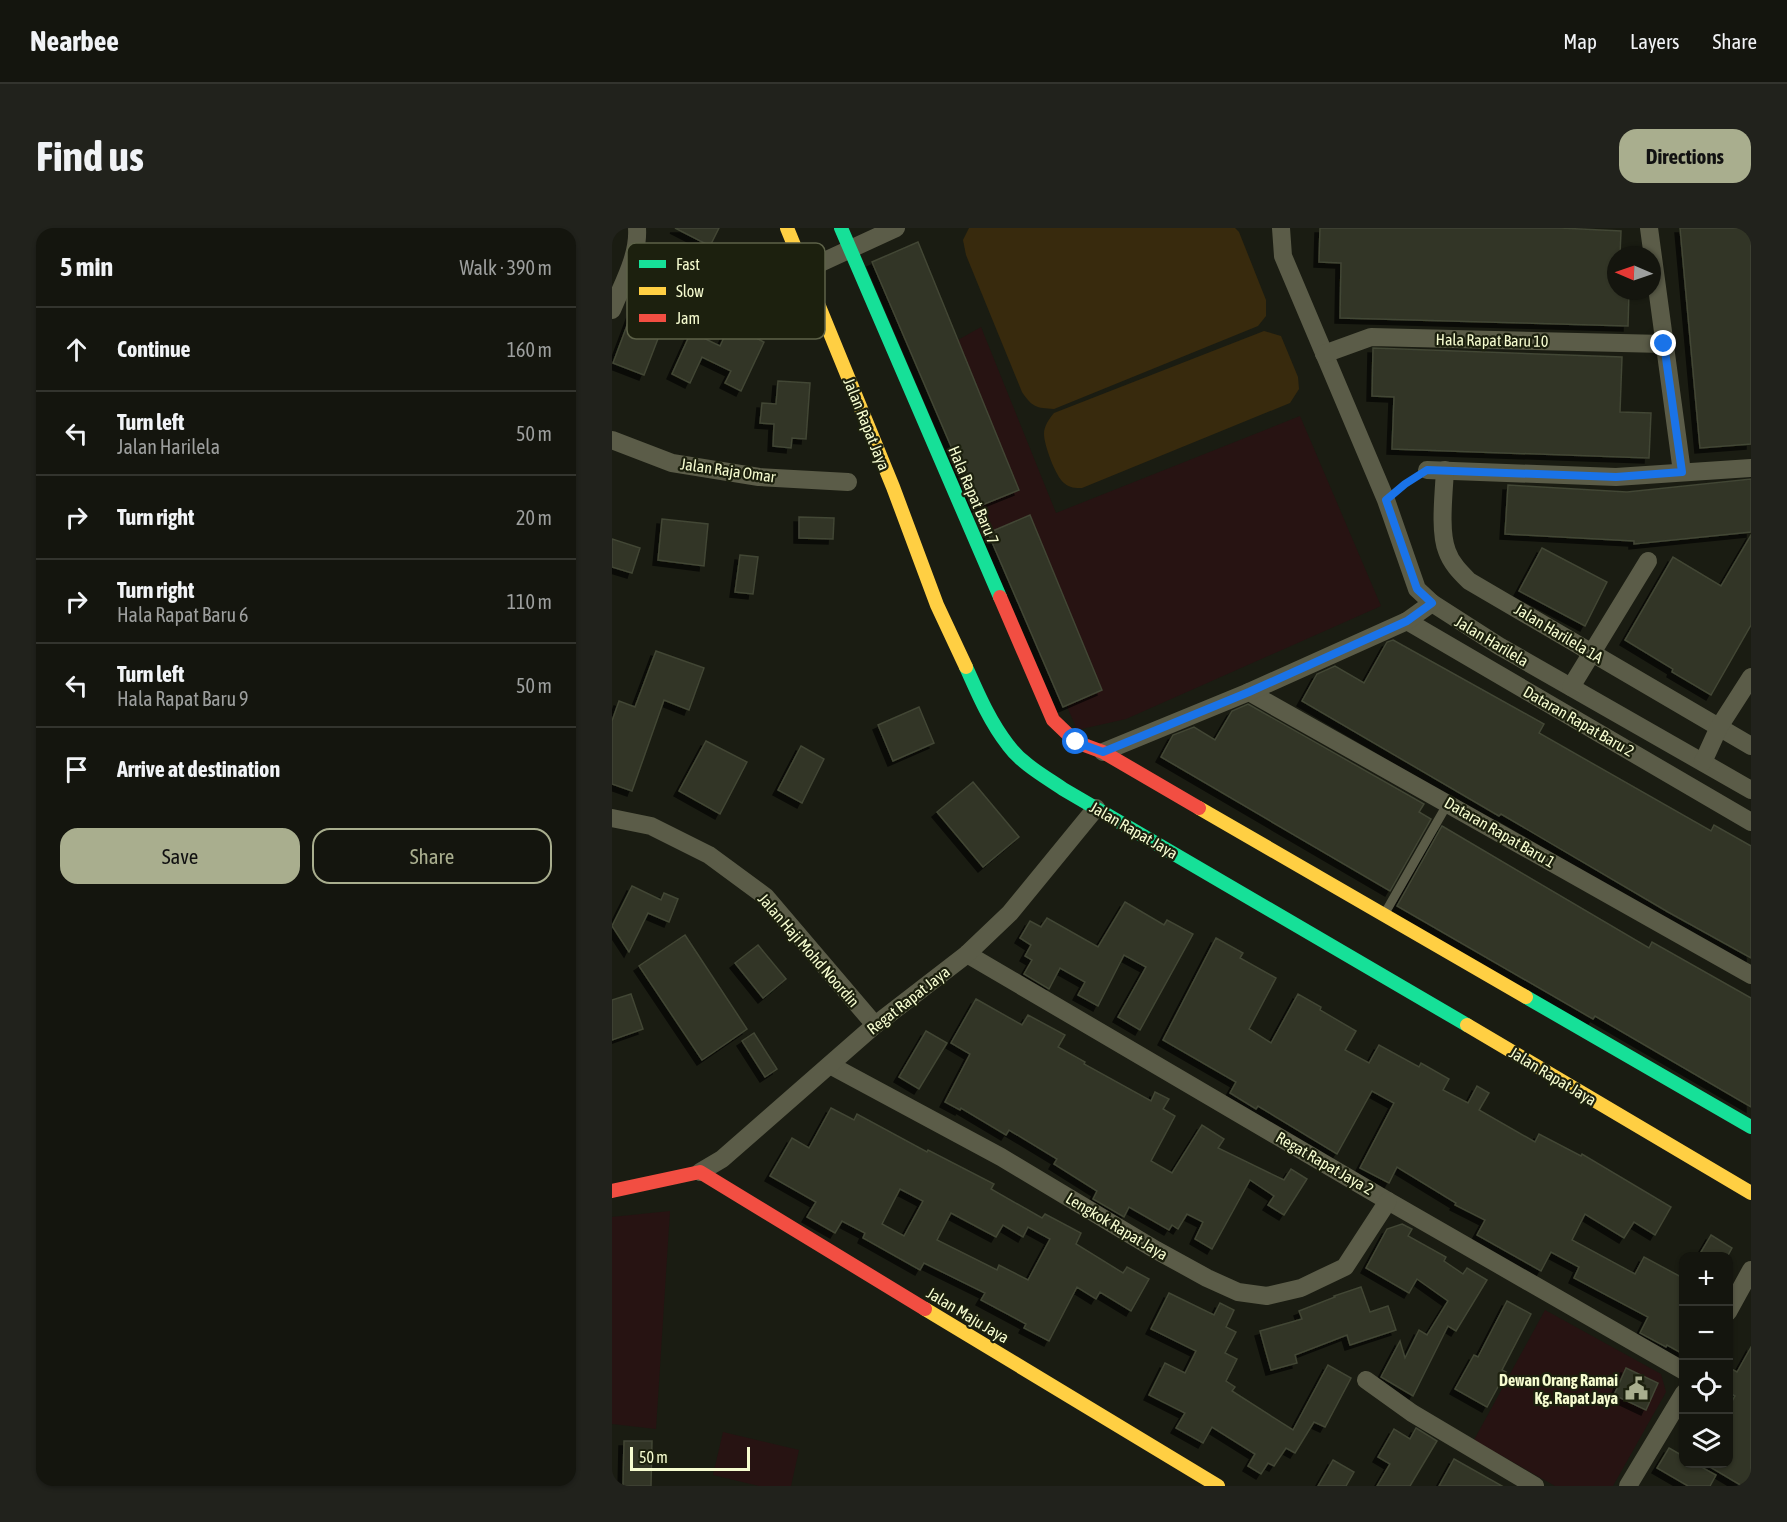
<!DOCTYPE html>
<meta charset="utf-8">
<style>
body{margin:0;font-family:"Asap Condensed",sans-serif;background:#21221c;color:#f1f3f6}
.controls{position:absolute;right:18px;bottom:18px;display:grid;overflow:hidden;border-radius:12px;box-shadow:0 2px 4px #0004}
.controls button{width:54px;height:54px;display:grid;place-items:center;padding:0;border:0;border-bottom:2px solid #33342e;background:#14150e;color:#f1f3f6;font:30px sans-serif}
.compass{position:absolute;left:995px;top:18px;width:54px;height:54px;border-radius:50%;background:#14150e;box-shadow:0 2px 4px #0004;rotate:272deg}
.scale{position:absolute;left:18px;bottom:15px;width:120px;box-sizing:border-box;padding-left:6px;border:3px solid #f6fcd0;border-top:0;font-size:16px;line-height:21px;white-space:nowrap;color:#f6fcd0;-webkit-text-stroke:4px #1c200e;paint-order:stroke}
.stop{position:absolute;width:18px;height:18px;margin:-14px;border:4px solid #1a73e8;border-radius:50%;background:#fff}
.stop.end{background:#1a73e8;border-color:#fff;box-shadow:0 2px 6px #0008}
.list{margin:0;padding:0;list-style:none}
h2{display:flex;justify-content:space-between;align-items:center;height:78px;margin:0;padding:0 24px;font-size:26px}
h2 small{font-size:20px;font-weight:400;color:#9d9f9e}
.list li{display:grid;grid-template-columns:39px 1fr auto;gap:18px;align-items:center;box-sizing:border-box;height:84px;padding:0 24px;border-top:2px solid #33342e}
.list b{display:block;font-size:22px;white-space:nowrap}
.list p{margin:0;font-size:20px;white-space:nowrap;color:#9d9f9e}
.list em{font-size:20px;font-style:normal;color:#9d9f9e}
.actions{display:flex;gap:12px;padding:18px 24px}
.actions a{flex:1;padding:14px 0;border:2px solid #a9ae8e;border-radius:18px;text-align:center;font-size:21px;color:#a9ae8e}
.actions .main{background:#a9ae8e;color:#111}
.icon{flex:none;width:33px;height:33px;fill:none;stroke:currentColor;stroke-width:2;stroke-linecap:round;stroke-linejoin:round}
.map{position:relative;flex:none;width:1139px;height:1258px;overflow:hidden;border-radius:18px}
header{display:flex;align-items:center;gap:36px;box-sizing:border-box;height:84px;padding:0 30px;background:#14150e;border-bottom:2px solid #33342e}
header strong{font-size:28px}
nav{display:flex;gap:33px;margin-inline-start:auto;font-size:21px}
.intro{display:flex;align-items:center;justify-content:space-between;box-sizing:border-box;height:144px;padding:0 36px}
h1{margin:0;font-size:42px}
.button{padding:15px 27px;border-radius:18px;background:#a9ae8e;color:#111;font-size:21px;font-weight:700}
main{display:flex;gap:36px;padding:0 36px}
aside{flex:1;background:#14150e;border-radius:18px;box-shadow:0 2px 4px #0004}
.map>svg:first-child{display:block}
</style>
<header>
<strong>Nearbee</strong>
<nav><a>Map</a><a>Layers</a><a>Share</a></nav>
</header>
<div class="intro"><h1>Find us</h1><a class="button">Directions</a></div>
<main>
<aside>
<h2>5 min<small>Walk · 390 m</small></h2>
<ul class="list">
<li><svg class="icon" aria-label="ahead" viewBox="0 0 24 24"><path d="M12 20V5M6 11l6-6 6 6"/></svg><div><b>Continue</b></div><em>160 m</em></li>
<li><svg class="icon" aria-label="left" viewBox="0 0 24 24"><path d="M17 20v-9H6M10 6l-5 5 5 5"/></svg><div><b>Turn left</b><p>Jalan Harilela</p></div><em>50 m</em></li>
<li><svg class="icon" aria-label="right" viewBox="0 0 24 24"><path d="M7 20v-9h11M14 6l5 5-5 5"/></svg><div><b>Turn right</b></div><em>20 m</em></li>
<li><svg class="icon" aria-label="right" viewBox="0 0 24 24"><path d="M7 20v-9h11M14 6l5 5-5 5"/></svg><div><b>Turn right</b><p>Hala Rapat Baru 6</p></div><em>110 m</em></li>
<li><svg class="icon" aria-label="left" viewBox="0 0 24 24"><path d="M17 20v-9H6M10 6l-5 5 5 5"/></svg><div><b>Turn left</b><p>Hala Rapat Baru 9</p></div><em>50 m</em></li>
<li><svg class="icon" aria-label="arrive" viewBox="0 0 24 24"><path d="M6 21V4h12l-3 4 3 4H6"/></svg><div><b>Arrive at destination</b></div></li>
</ul>
<div class="actions"><a class="main">Save</a><a>Share</a></div>
</aside>
<div class="map">
<svg width="1139" height="1258" viewBox="0 0 1139 1258">
<defs>
<filter id="shadow"><feDropShadow dx="-5" dy="5" stdDeviation="0" flood-color="#0009"/></filter>
</defs>
<rect width="100%" height="100%" fill="#1a1c12"/>
<g fill="#271312">
<polygon points="369,99 444,285 688,188 769,378 514,491 465,502 309,133"/>
<polygon points="58,983 44,1201 0,1196 0,989"/>
<polygon points="933,1082 1049,1146 1054,1164 1001,1258 943,1258 862,1212"/>
<polygon points="111,1204 187,1222 179,1258 147,1258 101,1247"/>
</g>
<g fill="#382a0d">
<path d="M 357,0 L 623,0 L 627,4 L 654,72 L 654,88 L 646,98 L 442,181 C 424,180 420,179 410,164 L 354,27 L 351,12 Z"/>
<path d="M 652,103 L 669,108 L 686,149 L 687,161 L 678,175 L 470,260 C 463,260 458,260 452,255 C 444,249 432,217 432,206 C 432,198 437,191 442,185 Z"/>
</g>
<g fill="#313427" stroke="#424634" stroke-width="1.5" fill-rule="evenodd" filter="url(#shadow)">
<polygon points="63,0 107,0 98,18"/>
<polygon points="708,0 948,0 1009,3 1008,27 1004,27 1004,63 1017,63 1016,98 728,90 729,35 707,34"/>
<polygon points="1068,0 1139,0 1139,216 1088,220"/>
<polygon points="306,14 407,262 365,279 260,34"/>
<polygon points="32,52 64,64 32,147 1,135"/>
<polygon points="118,97 152,114 129,163 113,155 119,143 90,129 78,155 60,146 79,104 108,118"/>
<polygon points="761,120 1010,129 1008,184 1039,185 1037,230 780,221 782,169 760,168"/>
<polygon points="166,153 198,155 194,211 180,210 179,220 161,218 162,196 148,195 150,175 164,176"/>
<polygon points="1139,251 1139,304 1022,316 1022,313 893,306 896,257 1015,264"/>
<polygon points="418,287 490,462 451,479 376,305"/>
<polygon points="187,289 222,290 221,311 187,310"/>
<polygon points="50,291 96,296 92,338 46,332"/>
<polygon points="1139,307 1139,397 1099,467 1060,444 1061,441 1013,412 1061,329 1109,358"/>
<polygon points="0,311 28,320 20,345 0,339"/>
<polygon points="930,320 995,354 973,398 907,363"/>
<polygon points="128,327 146,329 141,366 123,364"/>
<polygon points="781,412 932,496 927,505 1099,603 1102,597 1139,618 1139,730 1056,684 889,586 887,588 690,473 705,446 723,438 752,455 775,414"/>
<polygon points="44,423 92,440 77,482 52,472 20,563 0,556 0,493 7,473 23,479"/>
<polygon points="636,476 812,576 807,584 819,591 778,663 549,529 561,507 582,499 603,512 620,483"/>
<polygon points="307,479 322,515 281,533 266,497"/>
<polygon points="94,513 135,534 108,586 67,563"/>
<polygon points="189,518 212,531 190,575 166,562"/>
<polygon points="361,554 407,609 371,639 325,584"/>
<polygon points="830,598 1037,720 1040,714 1139,770 1139,879 983,788 981,791 785,678"/>
<polygon points="20,658 49,672 52,665 66,671 57,694 36,685 17,724 0,698"/>
<polygon points="513,674 552,697 555,692 581,706 528,802 506,789 534,739 512,727 486,778 466,767 473,754 448,740 437,761 412,746 420,732 413,728 419,717 408,710 418,693 429,699 435,690 486,719"/>
<polygon points="73,707 135,801 90,832 27,738"/>
<polygon points="604,710 631,725 628,730 664,750 637,801 659,815 686,766 709,779 708,782 744,803 733,822 757,835 767,817 807,839 809,835 837,851 831,862 856,875 865,858 877,865 867,882 923,914 927,906 969,928 970,926 1059,979 1043,1007 1022,994 1012,1010 973,986 960,1012 1023,1046 1032,1029 1071,1050 1071,1126 1055,1117 1054,1119 1028,1105 1036,1089 962,1050 967,1039 939,1024 929,1043 865,1007 873,992 843,977 844,975 785,939 777,955 748,940 782,875 760,863 725,926 646,878 644,881 618,865 624,854 551,812"/>
<polygon points="146,717 174,751 151,770 123,735"/>
<polygon points="19,766 31,801 0,812 0,772"/>
<polygon points="364,771 410,797 416,787 453,807 446,819 473,834 472,836 539,873 543,864 557,871 551,881 563,888 539,933 560,945 590,897 612,911 606,920 672,952 679,941 695,951 672,987 656,977 662,968 638,952 600,1021 583,1011 591,994 575,986 566,1001 560,997 557,1002 517,979 512,989 481,971 485,963 442,936 445,931 397,902 394,907 349,880 348,882 333,874 358,826 339,815"/>
<polygon points="314,803 335,815 307,861 287,849"/>
<polygon points="142,805 165,841 153,849 130,813"/>
<path d="M 219,880 L 242,892 L 245,886 L 315,924 L 316,922 L 382,956 L 379,961 L 430,990 L 433,986 L 469,1005 L 464,1016 L 511,1045 L 515,1039 L 537,1051 L 519,1083 L 488,1064 L 484,1071 L 465,1059 L 437,1113 L 412,1100 L 414,1096 L 369,1072 L 373,1065 L 312,1035 L 308,1042 L 251,1010 L 253,1005 L 230,993 L 223,1005 L 195,989 L 204,974 L 158,948 L 180,910 L 197,920 ZM 288,961 L 311,973 L 292,1008 L 270,996 ZM 339,985 L 384,1009 L 391,997 L 411,1009 L 416,999 L 438,1011 L 416,1052 L 387,1037 L 385,1042 L 325,1012 Z"/>
<polygon points="790,996 800,1001 796,1008 834,1029 832,1033 851,1046 855,1040 875,1052 844,1103 836,1098 801,1168 769,1149 788,1113 793,1130 807,1102 815,1107 836,1073 805,1051 797,1065 754,1040 775,1001"/>
<polygon points="1099,1007 1120,1020 1115,1029 1086,1029"/>
<polygon points="749,1059 758,1084 776,1078 784,1102 738,1117 735,1107 683,1127 685,1135 659,1142 648,1103 690,1091 687,1083 723,1069 722,1068"/>
<polygon points="557,1065 602,1087 608,1075 622,1082 614,1099 624,1104 613,1125 625,1131 614,1153 623,1159 620,1163 681,1202 716,1137 739,1150 713,1199 702,1194 683,1225 674,1220 662,1238 656,1235 649,1246 636,1238 643,1226 600,1199 591,1215 564,1200 573,1185 537,1167 553,1135 573,1145 584,1123 539,1101"/>
<polygon points="895,1073 919,1086 890,1142 894,1144 875,1179 843,1161 862,1127 866,1129"/>
<polygon points="1139,1119 1139,1258 1130,1258 1093,1236 1116,1236 1116,1180 1123,1168 1116,1164 1116,1139 1125,1144"/>
<polygon points="1014,1140 1046,1155 1034,1182 1002,1167"/>
<polygon points="804,1200 825,1213 798,1258 765,1258 778,1236 766,1229 782,1201 798,1211"/>
<polygon points="12,1213 40,1213 39,1258 11,1258"/>
<polygon points="1057,1220 1071,1228 1071,1236 1084,1236 1104,1247 1098,1258 1076,1258 1045,1240"/>
<polygon points="842,1231 890,1258 827,1258"/>
<polygon points="721,1232 742,1244 734,1258 706,1258"/>
</g>
<g fill="none" stroke-linecap="round" stroke-linejoin="round">
<polyline stroke="#65584b" stroke-width="3" stroke-dasharray="3 4.5" stroke-linecap="butt" points="787,261 801,251"/>
<polyline stroke="#5b5c48" stroke-width="9" points="773,685 836,575"/>
<g stroke="#5b5c48" stroke-width="18">
<polyline points="669,0 671,28 774,272 805,361 820,375 887,418 1139,562"/>
<polyline points="1037,0 1070,244"/>
<polyline points="193,42 284,0"/>
<path d="M 0,82 C 10,57 27,28 25,0"/>
<polyline points="712,126 759,109 1052,116"/>
<polyline points="0,212 60,235 147,249 236,254"/>
<polyline points="815,242 1004,249 1139,240"/>
<path d="M 833,242 C 832,264 827,303 835,323 C 839,335 848,344 857,353 L 1139,518"/>
<polyline points="795,393 1139,594"/>
<polyline points="959,459 1036,333"/>
<polyline points="637,464 1139,747"/>
<polyline points="491,524 637,464 795,393 820,375"/>
<polyline points="1091,534 1107,499 1139,449"/>
<polyline points="0,590 39,598 97,627 154,669 263,797"/>
<polyline points="355,726 776,973 1072,1143"/>
<polyline points="218,837 389,929 544,1022 595,1050 626,1064 655,1068 689,1060 733,1039 776,973"/>
<polyline points="88,944 110,931 263,797 355,726 398,685 484,580"/>
<polyline points="1116,1084 1139,1042"/>
<polyline points="754,1152 800,1185 923,1258"/>
<polyline points="1016,1258 1072,1165"/>
</g>
<g stroke="#16e098" stroke-width="14">
<polyline points="229,0 388,369"/>
<path d="M 354,439 C 366,466 378,494 396,517 C 410,536 432,548 451,561 L 855,797"/>
<polyline points="914,769 1139,899"/>
</g>
<g stroke="#ffcf43" stroke-width="14">
<polyline points="175,0 281,259 325,377 354,439"/>
<polyline points="587,580 914,769"/>
<polyline points="855,797 1139,965"/>
<polyline points="313,1081 606,1258"/>
</g>
<g stroke="#f24e42" stroke-width="14">
<polyline points="388,369 441,492 464,514 491,524 587,580"/>
<polyline points="0,963 88,944 313,1081"/>
</g>
</g>
<g fill="none" stroke-linecap="round" stroke-linejoin="round">
<polyline stroke="#1a73e8" stroke-width="8" points="464,514 491,524 637,464 795,393 820,375 805,361 774,272 793,256 815,242 1004,249 1070,244 1052,116"/>
</g>
<defs>
<symbol id="civic-bare" viewBox="-9 -9 18 18"><path d="M-.6-6.5H3V-4.5H.6V-3L4-1V1h2V6H-6V1h2V-1L-.6-3ZM-1.2 2.5V6h2.4V2.5Z" fill="#a9ae8e" stroke="#1c200e" stroke-width="2.5" paint-order="stroke"/></symbol>
</defs>
<g fill-rule="evenodd">
<use href="#civic-bare" x="1008" y="1144" width="33" height="33"/>
</g>
<g text-anchor="middle" stroke-width="4.5" stroke-linejoin="round" paint-order="stroke">
<g font-size="16" fill="#f6fcd0" stroke="#1c200e">
<text transform="translate(880 112) rotate(1)" y="6">Hala Rapat Baru 10</text>
<text transform="translate(255 196) rotate(68)" y="6">Jalan Rapat Jaya</text>
<text transform="translate(116 242) rotate(8)" y="6">Jalan Raja Omar</text>
<text transform="translate(362 267) rotate(67)" y="6">Hala Rapat Baru 7</text>
<text transform="translate(947 405) rotate(31)" y="6">Jalan Harilela 1A</text>
<text transform="translate(880 413) rotate(31)" y="6">Jalan Harilela</text>
<text transform="translate(967 493) rotate(30)" y="6">Dataran Rapat Baru 2</text>
<text transform="translate(522 602) rotate(30)" y="6">Jalan Rapat Jaya</text>
<text transform="translate(888 604) rotate(30)" y="6">Dataran Rapat Baru 1</text>
<text transform="translate(197 722) rotate(49)" y="6">Jalan Haji Mohd Noordin</text>
<text transform="translate(296 772) rotate(-38)" y="6">Regat Rapat Jaya</text>
<text transform="translate(941 848) rotate(31)" y="6">Jalan Rapat Jaya</text>
<text transform="translate(713 935) rotate(30)" y="6">Regat Rapat Jaya 2</text>
<text transform="translate(505 998) rotate(31)" y="6">Lengkok Rapat Jaya</text>
<text transform="translate(356 1087) rotate(31)" y="6">Jalan Maju Jaya</text>
</g>
<g font-size="16" font-weight="bold" fill="#f6fcd0" stroke="#1c200e" text-anchor="end">
<text x="1006" y="1158">Dewan Orang Ramai<tspan x="1006" dy="18">Kg. Rapat Jaya</tspan></text>
</g>
</g>
<rect x="15" y="15" width="198" height="96" rx="9" fill="#1c200e" stroke="#5d6248" stroke-width="1.5"/>
<rect x="27" y="32" width="27" height="8" fill="#16e098"/>
<rect x="27" y="59" width="27" height="8" fill="#ffcf43"/>
<rect x="27" y="86" width="27" height="8" fill="#f24e42"/>
<g font-size="16" fill="#f6fcd0">
<text x="64" y="42">Fast</text>
<text x="64" y="69">Slow</text>
<text x="64" y="96">Jam</text>
</g>
</svg>
<div class="controls">
<button>+</button>
<button>−</button>
<button><svg class="icon" aria-label="locate" viewBox="0 0 24 24"><circle cx="12" cy="12" r="6"/><path d="M12 2v4M12 18v4M2 12h4M18 12h4"/></svg></button>
<button><svg class="icon" aria-label="layers" viewBox="0 0 24 24"><path d="M12 4l9 5-9 5-9-5zM3 14l9 5 9-5"/></svg></button>
</div>
<svg class="compass" viewBox="-18 -18 36 36"><path d="M0-13l5 13h-10z" fill="#e53935"/><path d="M0 13l5-13h-10z" fill="#9d9f9e"/></svg>
<div class="scale">50 m</div>
<div class="stop" style="left:464px;top:514px"></div>
<div class="stop end" style="left:1052px;top:116px"></div>
</div>
</main>
